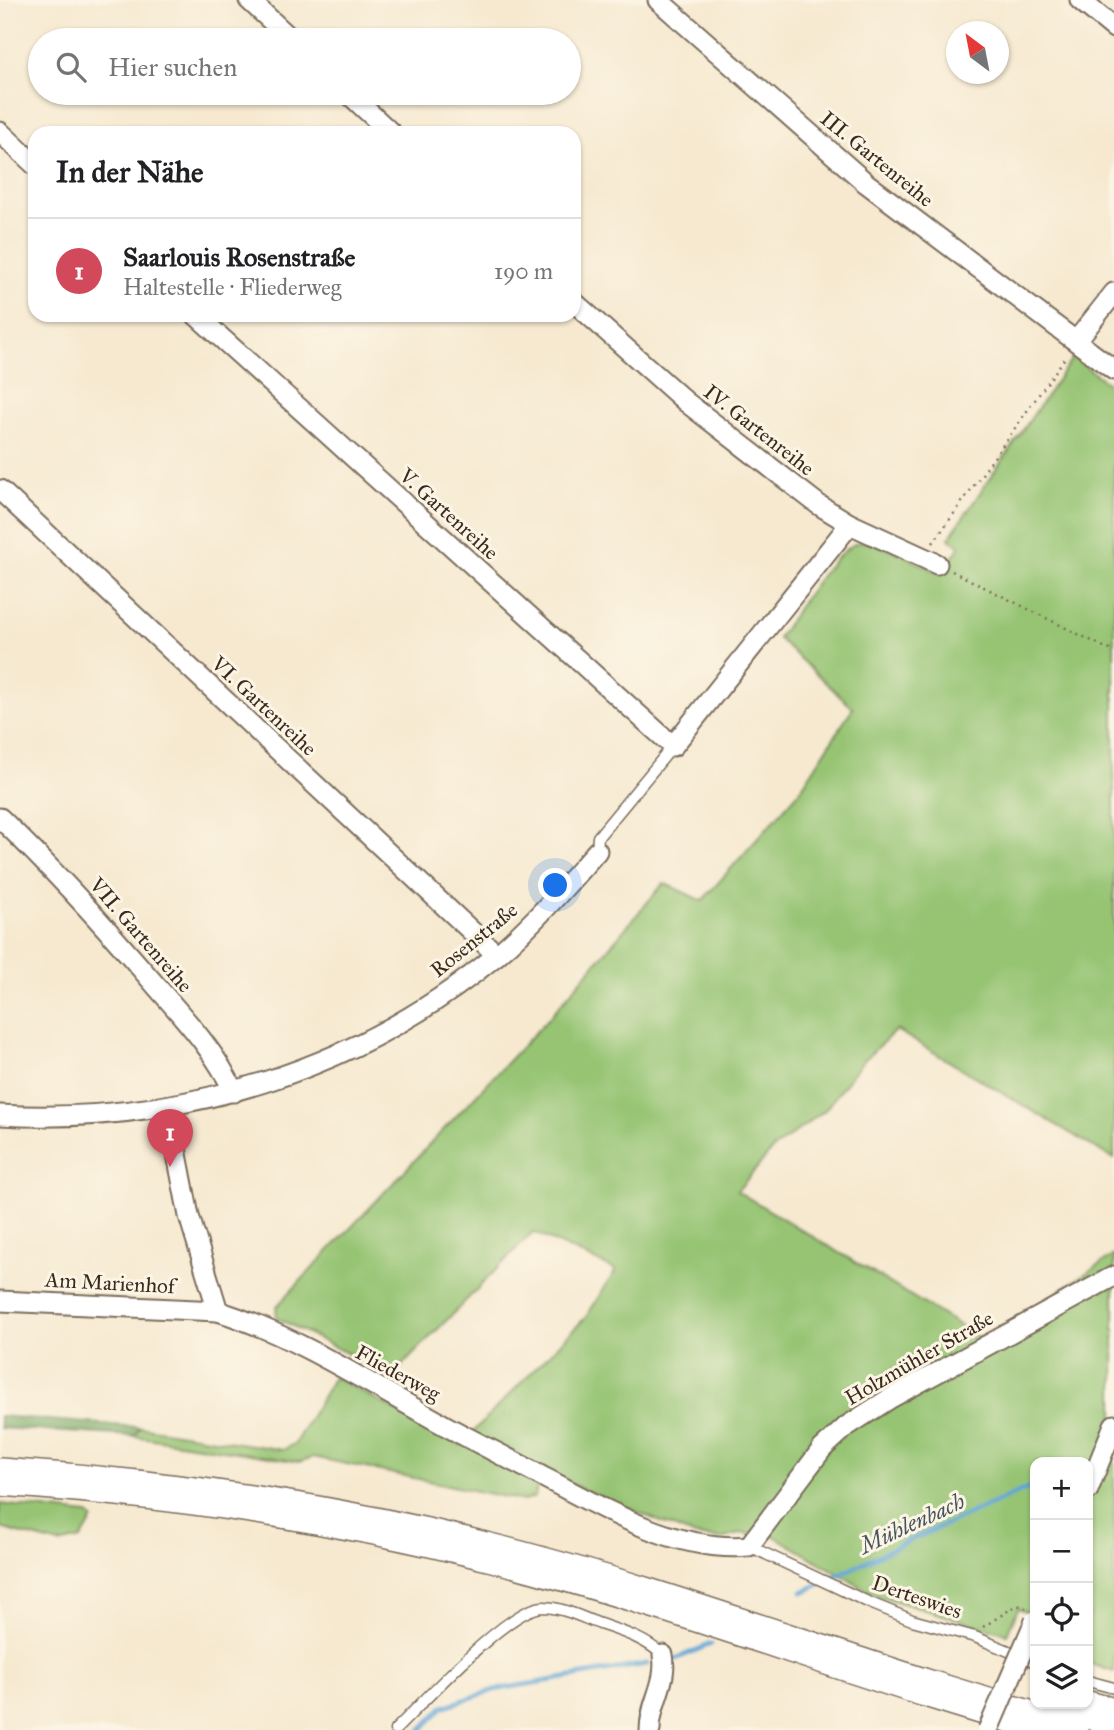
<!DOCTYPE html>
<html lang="de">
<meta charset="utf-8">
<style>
body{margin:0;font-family:"IM FELL Great Primer",serif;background:#f2f2f2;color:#202124}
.controls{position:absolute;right:21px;bottom:21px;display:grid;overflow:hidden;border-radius:14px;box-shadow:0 2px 5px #0004}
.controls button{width:63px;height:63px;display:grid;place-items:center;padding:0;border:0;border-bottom:2px solid #e0e0e0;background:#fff;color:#202124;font:35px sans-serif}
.compass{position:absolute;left:946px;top:21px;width:63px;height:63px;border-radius:50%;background:#fff;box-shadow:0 2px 5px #0004;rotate:328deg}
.you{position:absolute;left:556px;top:886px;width:24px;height:24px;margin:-18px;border:5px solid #fff;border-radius:50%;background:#1a73e8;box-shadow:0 0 0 10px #1a73e833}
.badge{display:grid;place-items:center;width:46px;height:46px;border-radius:50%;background:#d1495b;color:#fff;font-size:23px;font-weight:700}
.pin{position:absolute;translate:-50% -58px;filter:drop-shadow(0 2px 4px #0008)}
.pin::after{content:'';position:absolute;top:37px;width:24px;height:21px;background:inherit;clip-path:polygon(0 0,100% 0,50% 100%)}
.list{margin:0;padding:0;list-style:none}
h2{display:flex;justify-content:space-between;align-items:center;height:91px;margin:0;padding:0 28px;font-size:30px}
h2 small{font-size:23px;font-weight:400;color:#757577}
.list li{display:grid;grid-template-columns:46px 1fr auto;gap:21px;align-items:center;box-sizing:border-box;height:105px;padding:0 28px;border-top:2px solid #e0e0e0}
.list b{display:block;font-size:26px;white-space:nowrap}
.list p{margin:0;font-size:23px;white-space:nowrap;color:#757577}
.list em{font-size:23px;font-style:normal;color:#757577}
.icon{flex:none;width:38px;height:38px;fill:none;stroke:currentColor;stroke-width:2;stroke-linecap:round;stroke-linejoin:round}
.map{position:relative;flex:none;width:1114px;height:1730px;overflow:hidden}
.search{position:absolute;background:#fff;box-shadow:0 2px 5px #0004;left:28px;top:28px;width:553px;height:77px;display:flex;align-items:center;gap:18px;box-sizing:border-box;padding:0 24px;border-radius:38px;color:#757577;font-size:26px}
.panel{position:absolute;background:#fff;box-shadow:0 2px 5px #0004;left:28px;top:126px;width:553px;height:196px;border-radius:21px}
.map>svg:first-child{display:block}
</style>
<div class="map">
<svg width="1114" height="1730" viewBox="0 0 1114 1730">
<rect width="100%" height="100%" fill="#fcf5e5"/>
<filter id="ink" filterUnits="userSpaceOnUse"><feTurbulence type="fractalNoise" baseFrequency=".0143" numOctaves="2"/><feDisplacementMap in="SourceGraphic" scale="14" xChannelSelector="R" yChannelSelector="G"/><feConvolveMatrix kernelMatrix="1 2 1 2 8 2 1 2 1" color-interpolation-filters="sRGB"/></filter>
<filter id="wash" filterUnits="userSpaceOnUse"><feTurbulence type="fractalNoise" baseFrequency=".00686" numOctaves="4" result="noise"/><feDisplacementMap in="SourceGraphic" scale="28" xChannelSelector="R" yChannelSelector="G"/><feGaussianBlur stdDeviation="1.57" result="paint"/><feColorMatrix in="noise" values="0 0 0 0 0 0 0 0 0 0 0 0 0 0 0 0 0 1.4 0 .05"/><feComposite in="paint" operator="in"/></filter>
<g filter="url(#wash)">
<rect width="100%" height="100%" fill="#f6e9d0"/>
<g fill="#96c473" stroke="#687748" stroke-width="2">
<path d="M 1073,357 L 1114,388 L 1114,1159 L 896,1030 L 861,1063 L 825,1110 L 773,1149 L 737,1191 L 984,1340 L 1114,1255 L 1114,1672 L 1088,1663 L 1088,1462 L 1035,1462 L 1035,1615 L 1018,1608 L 1007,1634 L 875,1595 L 774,1536 L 742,1533 L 721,1539 L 695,1536 L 546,1474 L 537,1487 L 535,1497 L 524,1501 L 313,1457 L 300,1462 L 134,1436 L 140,1427 L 283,1450 L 295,1443 L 334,1377 L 460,1445 L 586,1317 L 616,1270 L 533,1232 L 392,1376 L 277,1318 L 276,1307 L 549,1018 L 664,883 L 702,901 L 799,792 L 853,708 L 778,638 C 794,616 835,545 861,542 C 879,540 923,566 941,574 L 960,546 L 949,538 Z"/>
<polygon points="0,1504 87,1514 93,1519 81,1539 59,1544 0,1528"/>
</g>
<polygon fill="#78aa65" stroke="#5a6a42" stroke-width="2" points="0,1416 140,1427 134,1436 0,1428"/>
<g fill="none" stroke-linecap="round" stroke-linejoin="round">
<g stroke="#5fa4d5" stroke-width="5">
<polyline points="803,1592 906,1542 1035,1485"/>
<polyline points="673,1660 711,1644"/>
<polyline points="421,1730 443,1707 494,1690 647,1664"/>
</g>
</g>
</g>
<g filter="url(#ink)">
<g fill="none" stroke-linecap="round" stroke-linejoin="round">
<defs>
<g id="service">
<polyline points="597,851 598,837 673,746"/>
<polyline points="749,1546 870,1603 912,1620 975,1637 1035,1662"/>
<polyline points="1088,1681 1114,1688"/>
<path d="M 395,1730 C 423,1703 508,1608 543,1607 C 562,1607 583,1618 600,1624 C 623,1632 644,1638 663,1655"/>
</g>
<g id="minor">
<polyline points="249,0 292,40"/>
<polyline points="658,0 866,183 1114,370"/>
<polyline points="1080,0 1114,28"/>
<polyline points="348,93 391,133"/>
<polyline points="0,132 35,165"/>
<polyline points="574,302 686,402 819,505 850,524 937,564"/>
<polyline points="196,315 673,746 850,524"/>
<polyline points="1077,340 1114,293"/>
<polyline points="0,490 497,955"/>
<path d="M 0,818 C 53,869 103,924 151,980 C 181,1015 215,1050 234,1092"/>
<polyline points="168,1108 189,1216 218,1311"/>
<path d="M 0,1115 C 179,1125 359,1071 498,954 C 534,923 565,887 597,851"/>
<path d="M 0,1301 L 218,1311 C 299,1337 371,1385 446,1426 C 479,1444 512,1460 545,1478 C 607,1510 677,1553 749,1546 L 822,1449 L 847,1426 L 889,1399 L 1114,1276"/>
<polyline points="1088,1490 1114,1425"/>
<path d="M 650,1730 C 650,1702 668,1683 663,1655"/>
</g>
<g id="motorway">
<path d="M 0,1477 C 168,1488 334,1512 497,1554 C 691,1603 876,1679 1069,1730"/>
<polyline points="1066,1704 1114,1717"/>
</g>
</defs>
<use href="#service" stroke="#7c6d5c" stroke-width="13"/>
<use href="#minor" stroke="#7c6d5c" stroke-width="23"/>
<use href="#motorway" stroke="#7c6d5c" stroke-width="40"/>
<g stroke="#7c6d5c" stroke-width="2.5" stroke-dasharray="2 5" stroke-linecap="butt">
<polyline points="933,543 1067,355"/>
<polyline points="952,571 1114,652"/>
<polyline points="983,1627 1017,1605 1026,1608"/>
</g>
<use href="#service" stroke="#fff" stroke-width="10"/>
<use href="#minor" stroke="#fff" stroke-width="19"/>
<use href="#motorway" stroke="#fff" stroke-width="37"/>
<defs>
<polyline id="minor-bridge" points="988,1730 1035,1621"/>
</defs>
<use href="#minor-bridge" stroke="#7c6d5c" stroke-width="23" stroke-linecap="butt"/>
<use href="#minor-bridge" stroke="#fff" stroke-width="19"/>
</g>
</g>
<g text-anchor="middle" stroke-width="6" stroke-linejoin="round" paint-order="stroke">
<g font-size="21" fill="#3b2a1e" stroke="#fcf5e5">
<text transform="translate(877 159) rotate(39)" y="7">III. Gartenreihe</text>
<text transform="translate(759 430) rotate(38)" y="7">IV. Gartenreihe</text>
<text transform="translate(449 514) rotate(42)" y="7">V. Gartenreihe</text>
<text transform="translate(264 706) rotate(43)" y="7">VI. Gartenreihe</text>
<text transform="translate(141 935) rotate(49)" y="7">VII. Gartenreihe</text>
<text transform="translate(474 940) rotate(-39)" y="7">Rosenstraße</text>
<text transform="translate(110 1283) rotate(3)" y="7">Am Marienhof</text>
<text transform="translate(919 1358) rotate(-30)" y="7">Holzmühler Straße</text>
<text transform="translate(398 1373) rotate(29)" y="7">Fliederweg</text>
<text transform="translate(917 1597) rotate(19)" y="7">Derteswies</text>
</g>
<g font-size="23" font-style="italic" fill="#48555e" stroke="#fcf5e5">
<text transform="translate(912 1523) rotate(-25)" y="8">Mühlenbach</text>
</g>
</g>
</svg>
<div class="controls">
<button>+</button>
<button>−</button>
<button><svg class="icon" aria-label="locate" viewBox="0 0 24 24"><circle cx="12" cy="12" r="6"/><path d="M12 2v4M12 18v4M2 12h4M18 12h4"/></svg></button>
<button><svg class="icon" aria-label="layers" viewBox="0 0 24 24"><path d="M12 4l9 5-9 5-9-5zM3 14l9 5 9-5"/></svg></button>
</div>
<svg class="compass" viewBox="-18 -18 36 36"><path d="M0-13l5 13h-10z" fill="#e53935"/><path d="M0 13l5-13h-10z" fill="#757577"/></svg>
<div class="you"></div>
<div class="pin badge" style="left:170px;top:1167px">1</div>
<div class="search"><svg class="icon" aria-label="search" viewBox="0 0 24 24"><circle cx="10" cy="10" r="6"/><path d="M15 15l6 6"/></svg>Hier suchen</div>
<section class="panel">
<h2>In der Nähe<small></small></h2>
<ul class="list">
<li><span class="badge">1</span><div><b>Saarlouis Rosenstraße</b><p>Haltestelle · Fliederweg</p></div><em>190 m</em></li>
</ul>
</section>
</div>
